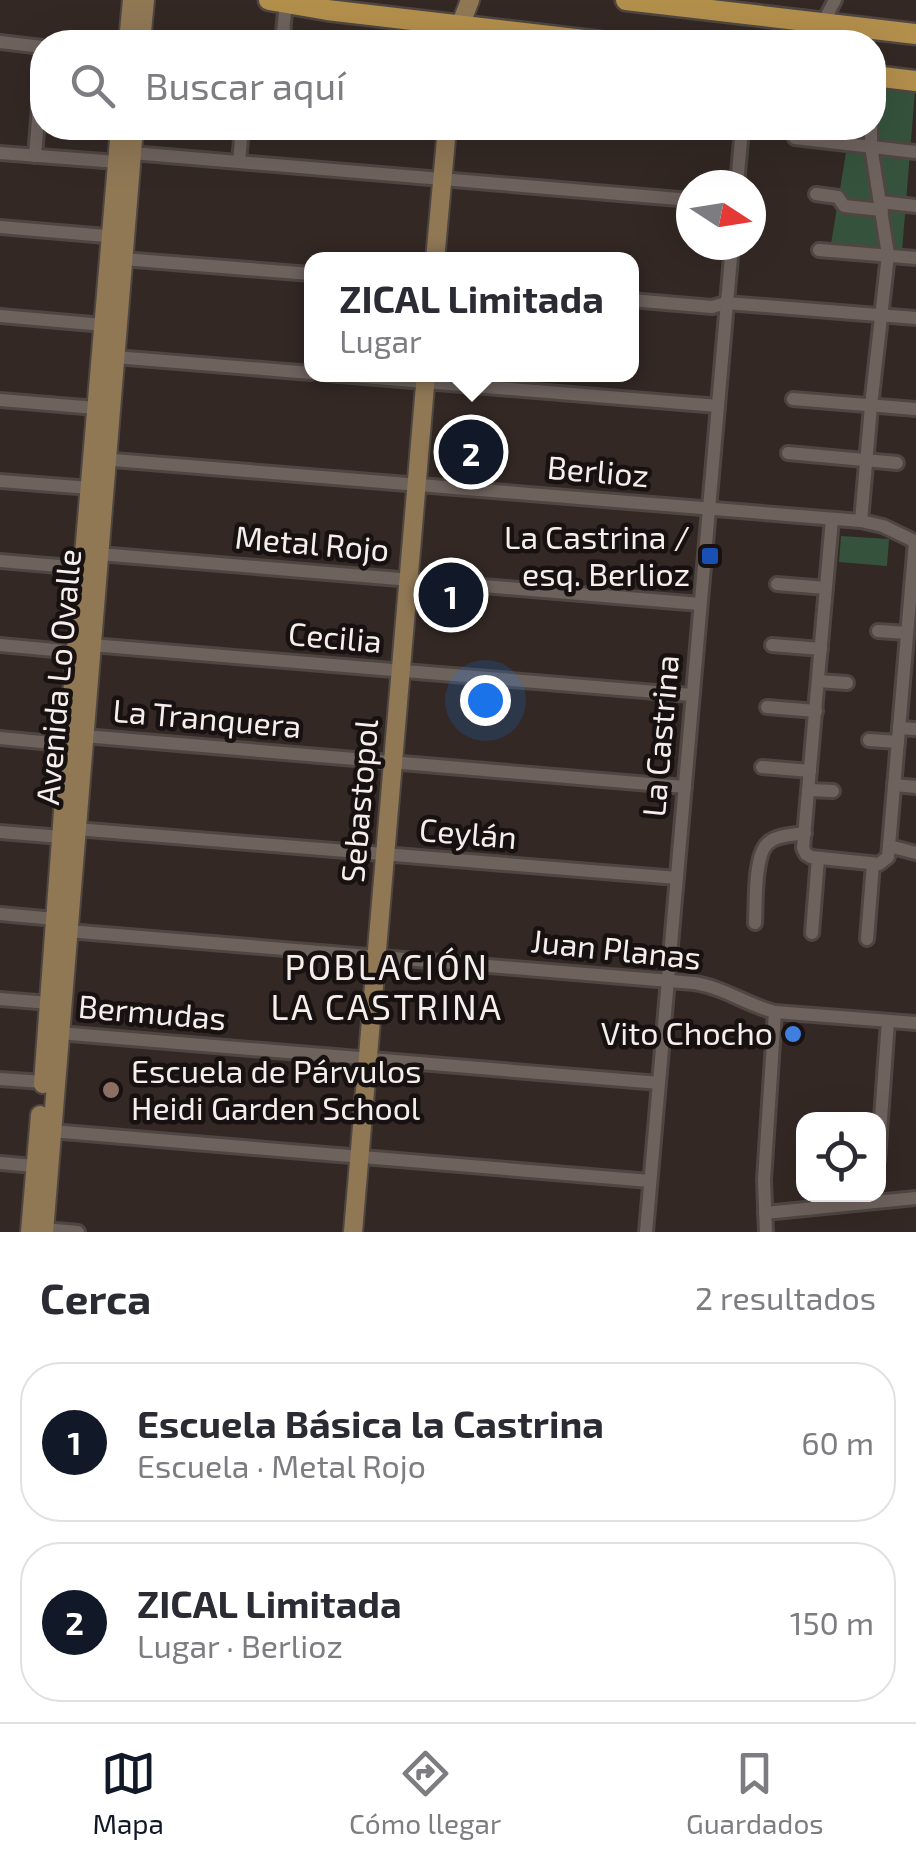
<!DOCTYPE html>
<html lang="es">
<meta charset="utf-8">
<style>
body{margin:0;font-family:"Exo 2",sans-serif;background:#f7f7f7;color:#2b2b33}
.controls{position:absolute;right:30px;bottom:30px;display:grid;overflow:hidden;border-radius:20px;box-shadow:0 10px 40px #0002}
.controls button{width:90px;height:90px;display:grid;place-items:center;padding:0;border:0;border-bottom:2px solid #e1e1e2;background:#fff;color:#2b2b33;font:50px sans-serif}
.compass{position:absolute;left:676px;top:170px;width:90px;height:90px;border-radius:50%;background:#fff;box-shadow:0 10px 40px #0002;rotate:102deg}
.you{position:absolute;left:485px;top:700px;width:35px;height:35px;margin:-25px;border:8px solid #fff;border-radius:50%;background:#1a73e8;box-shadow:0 0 0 15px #1a73e833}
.badge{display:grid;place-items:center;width:65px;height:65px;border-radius:50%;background:#111827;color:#fff;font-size:32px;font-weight:700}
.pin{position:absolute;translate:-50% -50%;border:5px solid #fff;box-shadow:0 2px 10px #0006}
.popup{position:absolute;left:304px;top:252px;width:335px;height:130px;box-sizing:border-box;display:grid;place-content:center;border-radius:20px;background:#fff;filter:drop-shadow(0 2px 8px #0005);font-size:32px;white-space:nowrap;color:#7c7c81}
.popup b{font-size:38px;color:#2b2b33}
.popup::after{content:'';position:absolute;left:50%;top:100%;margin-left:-20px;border:20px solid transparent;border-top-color:#fff}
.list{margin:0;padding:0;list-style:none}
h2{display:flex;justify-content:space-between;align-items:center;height:130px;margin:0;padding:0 40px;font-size:42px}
h2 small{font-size:32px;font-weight:400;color:#7c7c81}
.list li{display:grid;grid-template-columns:65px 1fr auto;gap:30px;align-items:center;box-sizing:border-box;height:160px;margin:0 20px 20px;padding:0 20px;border:2px solid #e1e1e2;border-radius:40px}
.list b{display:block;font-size:38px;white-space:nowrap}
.list p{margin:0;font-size:32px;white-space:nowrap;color:#7c7c81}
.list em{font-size:32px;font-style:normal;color:#7c7c81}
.icon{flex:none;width:55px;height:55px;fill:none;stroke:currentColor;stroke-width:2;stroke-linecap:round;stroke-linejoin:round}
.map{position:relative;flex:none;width:916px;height:1232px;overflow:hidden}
.search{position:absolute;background:#fff;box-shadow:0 10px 40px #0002;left:30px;right:30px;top:30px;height:110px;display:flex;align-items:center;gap:25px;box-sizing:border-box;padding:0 35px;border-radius:40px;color:#7c7c81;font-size:38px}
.sheet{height:490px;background:#fff}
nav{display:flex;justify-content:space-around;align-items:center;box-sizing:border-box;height:140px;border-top:2px solid #e1e1e2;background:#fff;font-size:28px;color:#7c7c81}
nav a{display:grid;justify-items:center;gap:5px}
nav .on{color:#111827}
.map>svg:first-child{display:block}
</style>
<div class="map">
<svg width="916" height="1232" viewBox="0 0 916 1232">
<rect width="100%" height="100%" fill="#332824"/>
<g fill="#35533c">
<polygon points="879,88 915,91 902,251 891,249 875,138"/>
<polygon points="850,128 867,128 882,249 831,244"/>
<polygon points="841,536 889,539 887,566 839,562"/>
</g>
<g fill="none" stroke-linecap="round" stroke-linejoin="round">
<defs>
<g id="street">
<polyline points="823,23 835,0"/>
<polyline points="0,42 42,47"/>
<polyline points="282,42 286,3"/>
<polyline points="795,138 916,152"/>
<polyline points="0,153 117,162"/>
<polyline points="132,153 691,200"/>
<polyline points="35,156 42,71"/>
<polyline points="239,162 242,128"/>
<polyline points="737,185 742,128"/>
<polyline points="816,194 838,197 844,206 882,210"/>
<polyline points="881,202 916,206"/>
<polyline points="0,227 118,237"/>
<polyline points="819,250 916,258"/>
<polyline points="123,259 311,274"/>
<polyline points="631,300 712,307 726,303 916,318"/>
<polyline points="0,316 104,325"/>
<polyline points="115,357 311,373"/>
<polyline points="328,374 718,406"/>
<polyline points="793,399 916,409"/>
<polyline points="0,400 96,408"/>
<polyline points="788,453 897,463"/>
<polyline points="101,459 861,521 883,526 916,542"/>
<polyline points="0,481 90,488"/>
<polyline points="832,519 803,848 806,854 811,857 879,864 888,857 915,542"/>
<polyline points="861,521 871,406 888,255 871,146 871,128"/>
<polyline points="99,554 700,604"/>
<polyline points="0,561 83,568"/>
<polyline points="777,584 826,588"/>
<polyline points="878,631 907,633"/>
<polyline points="0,645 76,652"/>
<polyline points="92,645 692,695"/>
<polyline points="772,645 821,649"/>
<polyline points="818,681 847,683"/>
<polyline points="767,707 816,711"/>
<polyline points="899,728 916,729"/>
<polyline points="84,736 685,787"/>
<polyline points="0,738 72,745"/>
<polyline points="869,740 898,742"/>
<polyline points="762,767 810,771"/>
<polyline points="894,785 916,787"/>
<polyline points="809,790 833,791"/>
<polyline points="76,829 677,878"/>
<polyline points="0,832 61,837"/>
<polyline points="889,846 916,853"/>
<polyline points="0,914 55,919"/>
<path d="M 755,923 C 756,904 754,857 767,844 C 776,835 792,835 805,833"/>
<path d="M 68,931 L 694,983 C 723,987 747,1005 775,1012 L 916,1023"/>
<polyline points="812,933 818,858"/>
<polyline points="867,939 873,864"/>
<polyline points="0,999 49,1003"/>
<polyline points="59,1033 659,1083"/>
<polyline points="0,1079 43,1082"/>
<polyline points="51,1131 650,1181"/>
<polyline points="878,1160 888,1021"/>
<polyline points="0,1163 35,1166"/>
<polyline points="765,1213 916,1198"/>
<polyline points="44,1229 78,1232"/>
<polyline points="646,1232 732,245"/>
<polyline points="766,1232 764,1180 775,1012"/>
</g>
<g id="secondary">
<polyline points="128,42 132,0"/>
<polyline points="141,42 145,0"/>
<polyline points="454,42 470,0"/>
<polyline points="435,260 447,128"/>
<polyline points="43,1084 68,744 120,128"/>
<polyline points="30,1232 40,1115"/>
<polyline points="44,1232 134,128"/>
<polyline points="353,1232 426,374"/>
</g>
<g id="primary">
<polyline points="269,0 327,10 601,42"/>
<polyline points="626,0 916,34"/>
<polyline points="874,76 916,81"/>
</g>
</defs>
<use href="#street" stroke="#4f4642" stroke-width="18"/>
<use href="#secondary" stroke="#4f4642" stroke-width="22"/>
<use href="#primary" stroke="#4f4642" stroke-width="25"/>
<use href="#street" stroke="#6e625d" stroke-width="12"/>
<use href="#secondary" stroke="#907855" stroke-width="18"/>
<use href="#primary" stroke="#b38f4c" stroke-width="20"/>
</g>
<rect fill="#1a4fb4" stroke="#171211" stroke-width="4" x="700" y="546" width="20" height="20" rx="5"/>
<circle fill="#3f7fe0" stroke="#171211" stroke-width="4" cx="793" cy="1034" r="10"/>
<circle fill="#8d6e63" stroke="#171211" stroke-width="4" cx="111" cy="1090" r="10"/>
<g text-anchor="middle" stroke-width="9" stroke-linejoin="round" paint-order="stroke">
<g font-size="32" fill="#f5eeeb" stroke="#171211">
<text transform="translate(598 472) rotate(5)" y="11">Berlioz</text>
<text transform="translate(312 544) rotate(5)" y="11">Metal Rojo</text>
<text transform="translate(335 638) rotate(5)" y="11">Cecilia</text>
<text transform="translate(59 677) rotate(-85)" y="11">Avenida Lo Ovalle</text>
<text transform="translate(207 719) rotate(5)" y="11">La Tranquera</text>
<text transform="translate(661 736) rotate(-85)" y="11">La Castrina</text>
<text transform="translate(360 801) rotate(-85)" y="11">Sebastopol</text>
<text transform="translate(468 834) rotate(5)" y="11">Ceylán</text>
<text transform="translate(616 950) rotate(6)" y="11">Juan Planas</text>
<text transform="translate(152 1013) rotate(5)" y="11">Bermudas</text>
</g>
<g font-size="32" fill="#f5eeeb" stroke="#171211" text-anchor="end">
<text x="690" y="549">La Castrina /<tspan x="690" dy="37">esq. Berlioz</tspan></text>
<text x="773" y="1045">Vito Chocho</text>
<text x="131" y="1083" text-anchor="start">Escuela de Párvulos<tspan x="131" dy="37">Heidi Garden School</tspan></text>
</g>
<g font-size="35" letter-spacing="2.5" fill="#f5eeeb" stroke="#171211">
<text x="387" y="980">POBLACIÓN<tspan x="387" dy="40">LA CASTRINA</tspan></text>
</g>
</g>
</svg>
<div class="controls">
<button><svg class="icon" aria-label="locate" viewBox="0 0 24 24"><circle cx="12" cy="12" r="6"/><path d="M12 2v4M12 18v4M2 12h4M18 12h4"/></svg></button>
</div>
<svg class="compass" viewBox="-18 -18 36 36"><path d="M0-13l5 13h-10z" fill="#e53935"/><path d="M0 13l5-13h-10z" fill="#7c7c81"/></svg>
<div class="you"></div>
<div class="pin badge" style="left:451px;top:595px">1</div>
<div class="pin badge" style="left:471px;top:452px">2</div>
<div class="popup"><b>ZICAL Limitada</b>Lugar</div>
<div class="search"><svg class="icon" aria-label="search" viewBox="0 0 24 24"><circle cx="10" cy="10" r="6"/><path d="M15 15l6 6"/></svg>Buscar aquí</div>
</div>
<section class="sheet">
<h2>Cerca<small>2 resultados</small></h2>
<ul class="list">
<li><span class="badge">1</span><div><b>Escuela Básica la Castrina</b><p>Escuela · Metal Rojo</p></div><em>60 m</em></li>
<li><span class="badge">2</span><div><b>ZICAL Limitada</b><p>Lugar · Berlioz</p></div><em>150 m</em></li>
</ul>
</section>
<nav>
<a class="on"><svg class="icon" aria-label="map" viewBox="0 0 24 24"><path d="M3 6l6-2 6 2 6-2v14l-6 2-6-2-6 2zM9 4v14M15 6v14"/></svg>Mapa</a>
<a><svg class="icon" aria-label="directions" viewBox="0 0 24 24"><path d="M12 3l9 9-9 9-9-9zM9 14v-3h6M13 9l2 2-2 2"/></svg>Cómo llegar</a>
<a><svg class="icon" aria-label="saved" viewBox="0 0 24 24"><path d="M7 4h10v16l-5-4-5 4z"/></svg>Guardados</a>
</nav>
